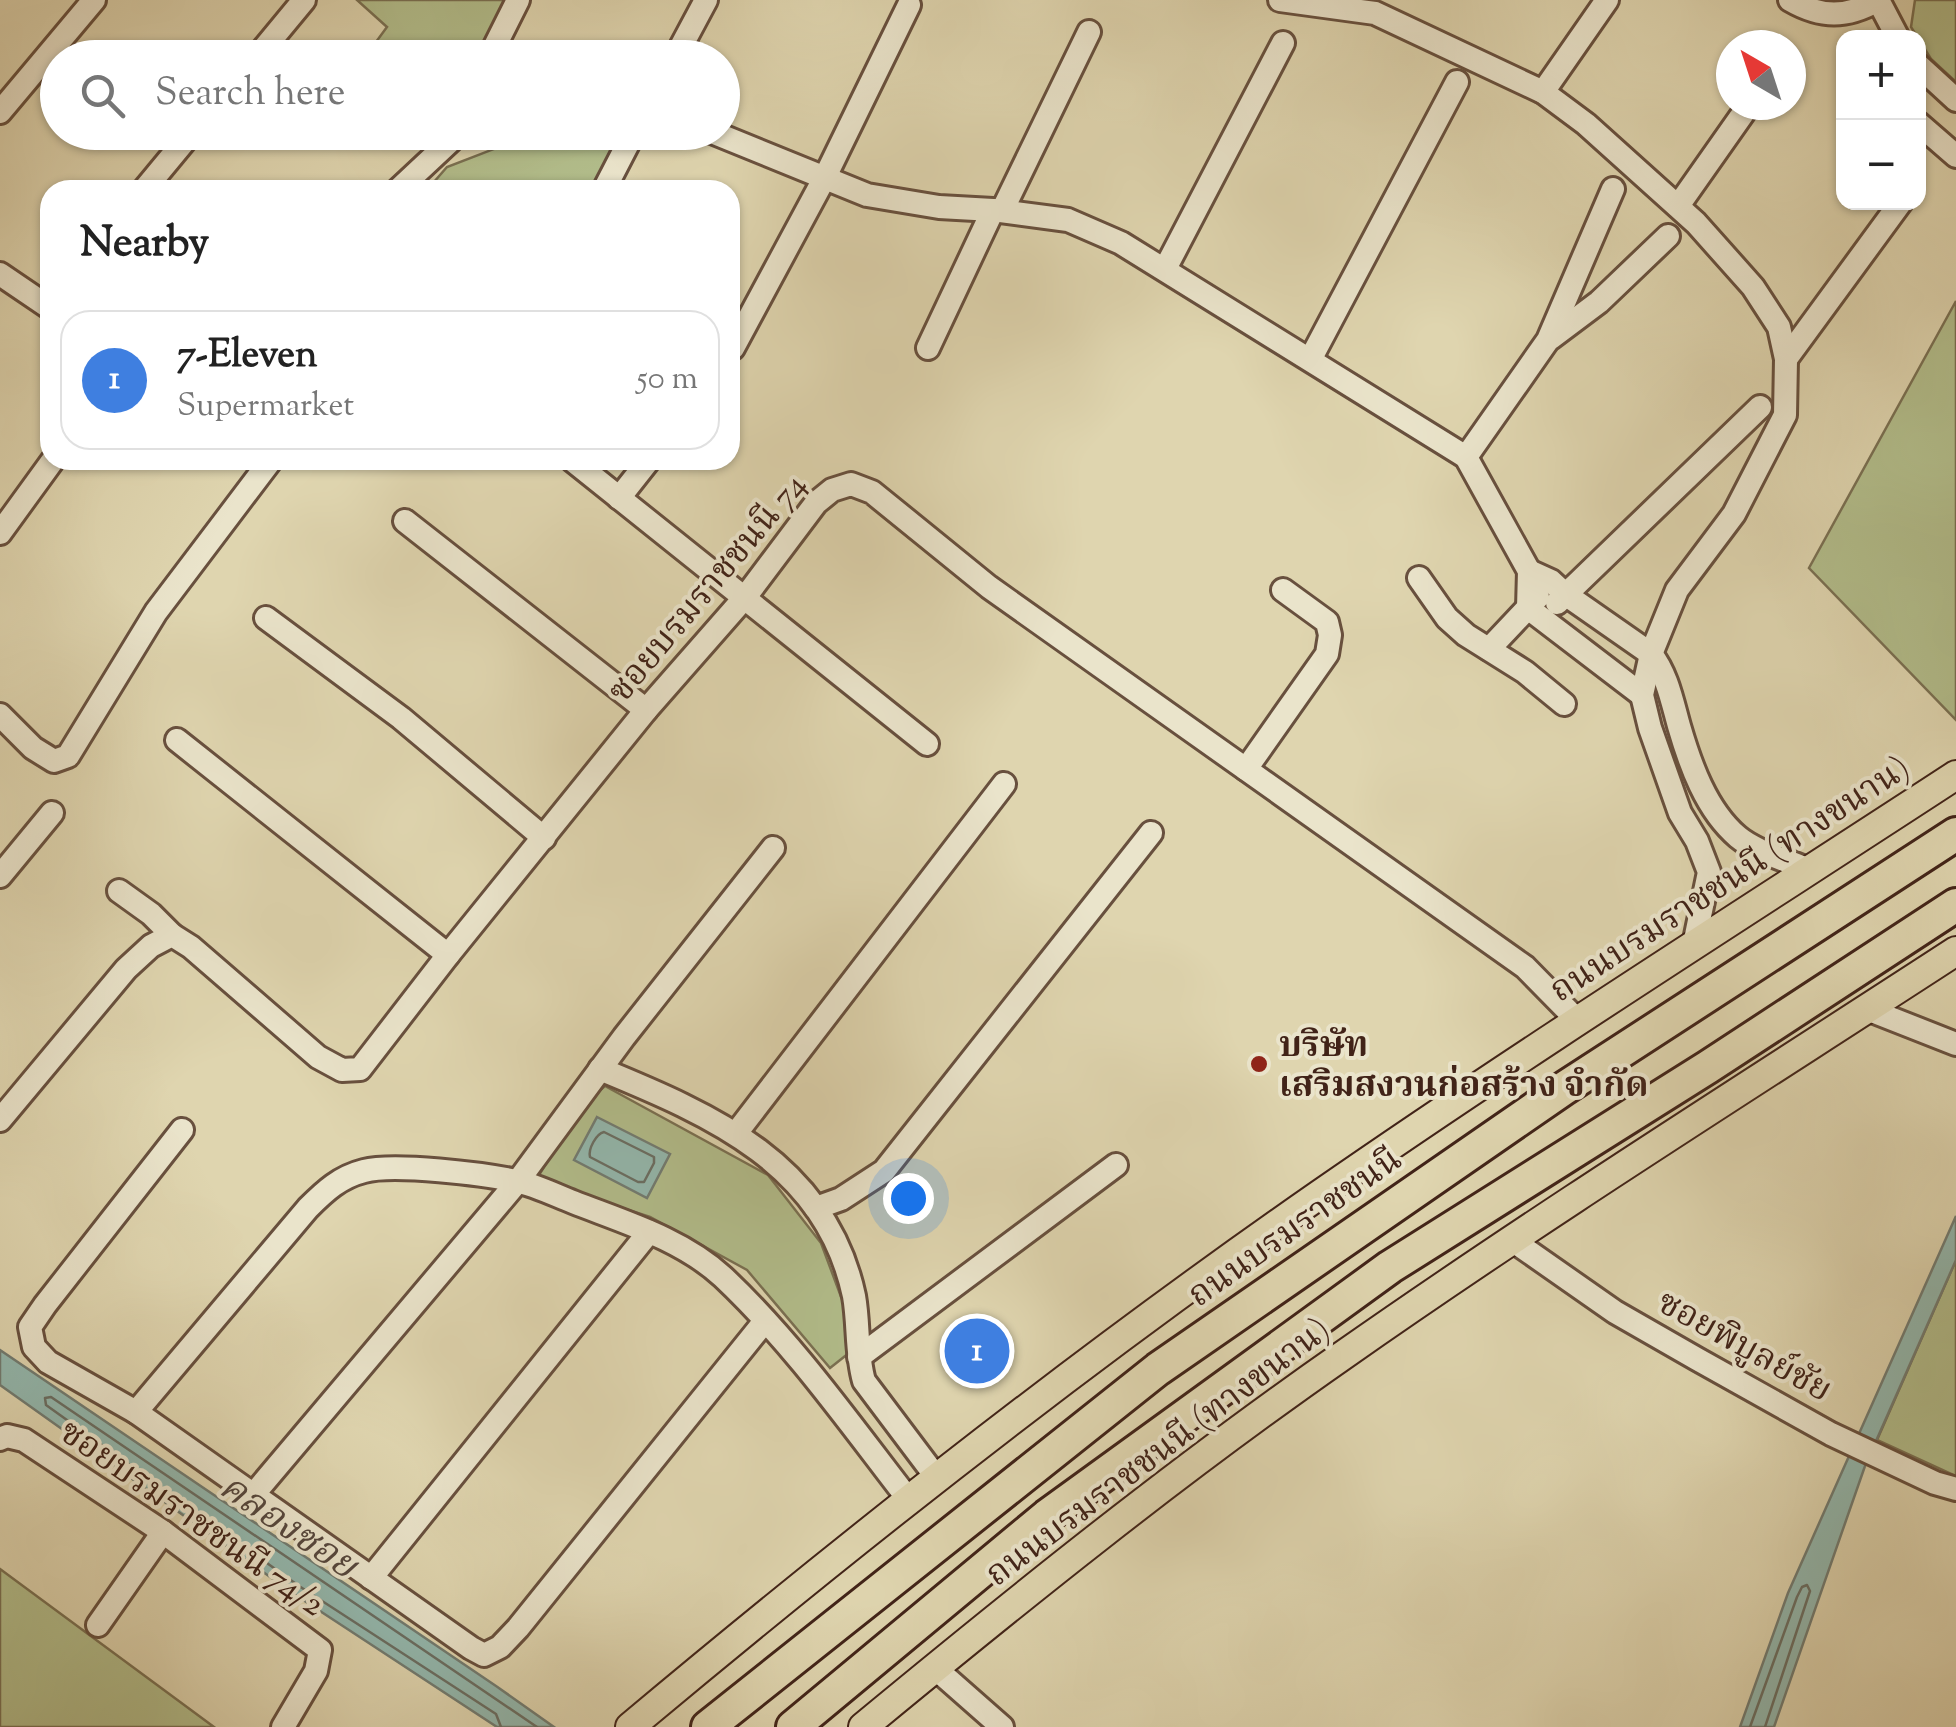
<!DOCTYPE html>
<meta charset="utf-8">
<style>
body{margin:0;font-family:"Sorts Mill Goudy","Noto Serif Thai",serif;background:#f2f2f2;color:#222}
.controls{position:absolute;right:30px;top:30px;display:grid;overflow:hidden;border-radius:20px;box-shadow:0 2px 8px #0004}
.controls button{width:90px;height:90px;display:grid;place-items:center;padding:0;border:0;border-bottom:2px solid #e0e0e0;background:#fff;color:#222;font:50px sans-serif}
.compass{position:absolute;left:1716px;top:30px;width:90px;height:90px;border-radius:50%;background:#fff;box-shadow:0 2px 8px #0004;rotate:321deg}
.you{position:absolute;left:908px;top:1198px;width:35px;height:35px;margin:-25px;border:8px solid #fff;border-radius:50%;background:#1a73e8;box-shadow:0 0 0 15px #1a73e833}
.badge{display:grid;place-items:center;width:65px;height:65px;border-radius:50%;background:#1a73e8;color:#fff;font-size:32px;font-weight:700}
.pin{position:absolute;translate:-50% -50%;border:5px solid #fff;box-shadow:0 2px 10px #0006}
.list{margin:0;padding:0;list-style:none}
h2{display:flex;justify-content:space-between;align-items:center;height:130px;margin:0;padding:0 40px;font-size:42px}
h2 small{font-size:32px;font-weight:400;color:#767676}
.list li{display:grid;grid-template-columns:65px 1fr auto;gap:30px;align-items:center;box-sizing:border-box;height:140px;margin:0 20px 20px;padding:0 20px;border:2px solid #e0e0e0;border-radius:30px}
.list b{display:block;font-size:38px;white-space:nowrap}
.list p{margin:0;font-size:32px;white-space:nowrap;color:#767676}
.list em{font-size:32px;font-style:normal;color:#767676}
.icon{flex:none;width:55px;height:55px;fill:none;stroke:currentColor;stroke-width:2;stroke-linecap:round;stroke-linejoin:round}
.map{position:relative;flex:none;width:1956px;height:1727px;overflow:hidden}
.search{position:absolute;background:#fff;box-shadow:0 2px 8px #0004;left:40px;top:40px;width:700px;height:110px;display:flex;align-items:center;gap:25px;box-sizing:border-box;padding:0 35px;border-radius:55px;color:#767676;font-size:38px}
.panel{position:absolute;background:#fff;box-shadow:0 2px 8px #0004;left:40px;top:180px;width:700px;height:290px;border-radius:30px}
.map>svg:first-child{display:block}
</style>
<div class="map">
<svg width="1956" height="1727" viewBox="0 0 1956 1727">
<rect width="100%" height="100%" fill="#dfd5af"/>
<filter id="stains"><feTurbulence type="fractalNoise" baseFrequency=".002" numOctaves="4"/><feColorMatrix values="0 0 0 0 .2 0 0 0 0 .09 0 0 0 0 .02 0 0 0 .5 -.17"/></filter>
<radialGradient id="worn" r=".72"><stop offset=".6" stop-color="#630" stop-opacity="0"/><stop offset="1" stop-color="#630" stop-opacity=".3"/></radialGradient>
<g fill="#b2bd8b" stroke="#7a7052" stroke-width="2.5">
<polygon points="357,0 507,0 478,58 365,57 387,27"/>
<polygon points="1915,0 1956,0 1956,82 1931,59 1911,27"/>
<polygon points="607,132 621,137 597,190 427,190 447,167 525,137"/>
<polygon points="1956,301 1956,720 1809,568"/>
<polygon points="605,1086 768,1175 821,1243 859,1345 830,1368 747,1270 650,1217 536,1180 580,1107"/>
<polygon points="1956,1260 1956,1476 1877,1440"/>
<polygon points="0,1569 214,1727 0,1727"/>
</g>
<g fill="#93b8ae" stroke="#727c72" stroke-width="2.5">
<polygon points="597,1117 670,1154 647,1198 574,1160"/>
<polygon points="1956,1216 1956,1260 1865,1466 1774,1727 1740,1727 1788,1593"/>
<polygon points="0,1350 496,1686 554,1727 497,1727 294,1594 0,1385"/>
</g>
<g fill="none" stroke-linecap="round" stroke-linejoin="round">
<g stroke="#6a6e63" stroke-width="2.5">
<path d="M 604,1132 L 654,1157 L 654,1163 L 644,1182 L 638,1182 L 590,1157 C 588,1149 596,1134 604,1132 Z"/>
<polyline points="501,1727 496,1714 299,1586 46,1405 45,1398 51,1397 537,1727"/>
<polyline points="1750,1727 1797,1597 1802,1587 1807,1585 1810,1591 1765,1727"/>
</g>
<defs>
<g id="minor">
<polyline points="1280,0 1375,13 1543,92 1586,124 1696,223 1753,287 1779,327 1786,359 1785,415 1734,514 1677,590 1651,654 1642,695 1650,728 1680,813 1697,841 1709,872 1694,945"/>
<path d="M 1790,0 C 1821,18 1847,18 1878,0"/>
<polyline points="1878,0 1898,38"/>
<polyline points="256,58 304,0"/>
<polyline points="489,58 518,0"/>
<polyline points="675,58 706,0"/>
<polyline points="1918,65 1956,100"/>
<polyline points="1543,92 1607,0"/>
<polyline points="0,112 94,0"/>
<polyline points="1918,123 1956,156"/>
<polyline points="712,132 867,195 939,207 993,210 1068,220 1121,243 1466,457 1529,571 1528,608 1642,695"/>
<polyline points="144,190 192,132"/>
<polyline points="398,190 460,132"/>
<polyline points="604,190 634,132"/>
<polyline points="1678,206 1749,105"/>
<polyline points="1002,211 1089,32"/>
<polyline points="1165,269 1283,43"/>
<polyline points="0,274 50,308"/>
<polyline points="1551,338 1599,302 1668,236"/>
<polyline points="733,348 825,177 909,5"/>
<polyline points="928,348 993,210"/>
<polyline points="1311,358 1457,82"/>
<polyline points="1786,359 1901,202"/>
<polyline points="1466,457 1548,340 1613,189"/>
<polyline points="572,460 927,744"/>
<polyline points="619,498 649,460"/>
<polyline points="405,521 646,710"/>
<polyline points="0,533 53,460"/>
<path d="M 1529,571 L 1551,581 L 1565,594 L 1651,654 C 1667,674 1672,701 1679,726 C 1690,764 1706,810 1738,837 C 1756,852 1787,860 1809,870"/>
<polyline points="1419,578 1447,618 1466,635 1525,672 1564,704"/>
<polyline points="1557,603 1760,407"/>
<polyline points="266,618 401,718 544,838"/>
<polyline points="1489,649 1538,597"/>
<polyline points="0,715 33,748 54,761 68,756 156,612 271,460"/>
<polyline points="177,740 448,955"/>
<polyline points="1246,769 1327,654 1330,635 1327,622 1283,590"/>
<polyline points="0,876 52,813"/>
<polyline points="119,891 151,914 172,935"/>
<polyline points="1867,1009 1956,1044"/>
<path d="M 600,1069 C 712,1115 826,1164 854,1296 C 859,1324 856,1353 864,1381 L 937,1478"/>
<polyline points="0,1120 126,969 151,946 172,935 191,947 318,1057 342,1070 360,1069 448,955 646,710 746,596 816,503 832,490 851,484 872,492 989,587 1525,967 1578,1021"/>
<polyline points="182,1130 45,1305 30,1327 34,1347 48,1362 136,1412 471,1648 484,1655 500,1647 518,1628 765,1321"/>
<polyline points="737,1132 1004,784"/>
<polyline points="816,1208 841,1199 884,1171 1151,833"/>
<polyline points="1512,1240 1615,1312 1697,1359 1831,1434 1935,1483 1956,1489"/>
<polyline points="859,1357 1116,1165"/>
<path d="M 136,1412 L 308,1208 C 325,1191 340,1177 364,1171 C 394,1163 484,1174 516,1181 C 535,1185 555,1195 573,1202 C 624,1222 682,1239 723,1277 C 793,1343 850,1424 909,1500"/>
<polyline points="0,1439 7,1436 24,1440 163,1532 320,1650 316,1671 283,1727"/>
<polyline points="253,1495 518,1181 624,1037 773,848"/>
<polyline points="371,1578 649,1232"/>
<polyline points="98,1625 163,1532"/>
<polyline points="935,1668 1002,1727"/>
</g>
<g id="major">
<path d="M 630,1727 C 852,1541 1080,1361 1319,1195 C 1528,1050 1743,914 1956,775"/>
<path d="M 863,1727 C 1018,1599 1177,1471 1342,1356 C 1543,1215 1750,1085 1956,951"/>
</g>
<g id="highway">
<polyline points="708,1727 1158,1369 1563,1089 1956,834"/>
<polyline points="793,1727 1047,1516 1390,1267 1708,1067 1956,905"/>
</g>
</defs>
<use href="#minor" stroke="#68503e" stroke-width="28"/>
<use href="#major" stroke="#412318" stroke-width="32"/>
<use href="#highway" stroke="#412318" stroke-width="38"/>
<use href="#minor" stroke="#eae4cb" stroke-width="22"/>
<use href="#major" stroke="#dfd5af" stroke-width="28"/>
<use href="#highway" stroke="#dfd5af" stroke-width="32"/>
</g>
<circle fill="#8f2418" stroke="#eae4cb" stroke-width="4" cx="1259" cy="1064" r="10"/>
<g text-anchor="middle" stroke-width="8" stroke-linejoin="round" paint-order="stroke">
<g font-size="35" fill="#412318" stroke="#eae4cb">
<text transform="translate(706 587) rotate(-50)" y="12">ซอยบรมราชชนนี 74</text>
<text transform="translate(1729 878) rotate(-33)" y="12">ถนนบรมราชชนนี (ทางขนาน)</text>
<text transform="translate(1294 1226) rotate(-35)" y="12">ถนนบรมราชชนนี</text>
<text transform="translate(1745 1345) rotate(29)" y="12">ซอยพิบูลย์ชัย</text>
<text transform="translate(1157 1451) rotate(-37)" y="12">ถนนบรมราชชนนี (ทางขนาน)</text>
<text transform="translate(193 1517) rotate(35)" y="12">ซอยบรมราชชนนี 74/2</text>
</g>
<g font-size="35" font-weight="bold" fill="#412318" stroke="#eae4cb" text-anchor="start">
<text x="1279" y="1056">บริษัท<tspan x="1279" dy="40">เสริมสงวนก่อสร้าง จำกัด</tspan></text>
</g>
<g font-size="38" font-style="italic" fill="#56483e" stroke="#eae4cb">
<text transform="translate(289 1525) rotate(34)" y="13">คลองซอย</text>
</g>
</g>
<rect width="100%" height="100%" filter="url(#stains)"/>
<rect width="100%" height="100%" fill="url(#worn)"/>
</svg>
<div class="controls">
<button>+</button>
<button>−</button>
</div>
<svg class="compass" viewBox="-18 -18 36 36"><path d="M0-13l5 13h-10z" fill="#e53935"/><path d="M0 13l5-13h-10z" fill="#767676"/></svg>
<div class="you"></div>
<div class="pin badge" style="left:977px;top:1351px;background:#3f7fe0">1</div>
<div class="search"><svg class="icon" aria-label="search" viewBox="0 0 24 24"><circle cx="10" cy="10" r="6"/><path d="M15 15l6 6"/></svg>Search here</div>
<section class="panel">
<h2>Nearby<small></small></h2>
<ul class="list">
<li><span class="badge" style="background:#3f7fe0">1</span><div><b>7-Eleven</b><p>Supermarket</p></div><em>50 m</em></li>
</ul>
</section>
</div>
